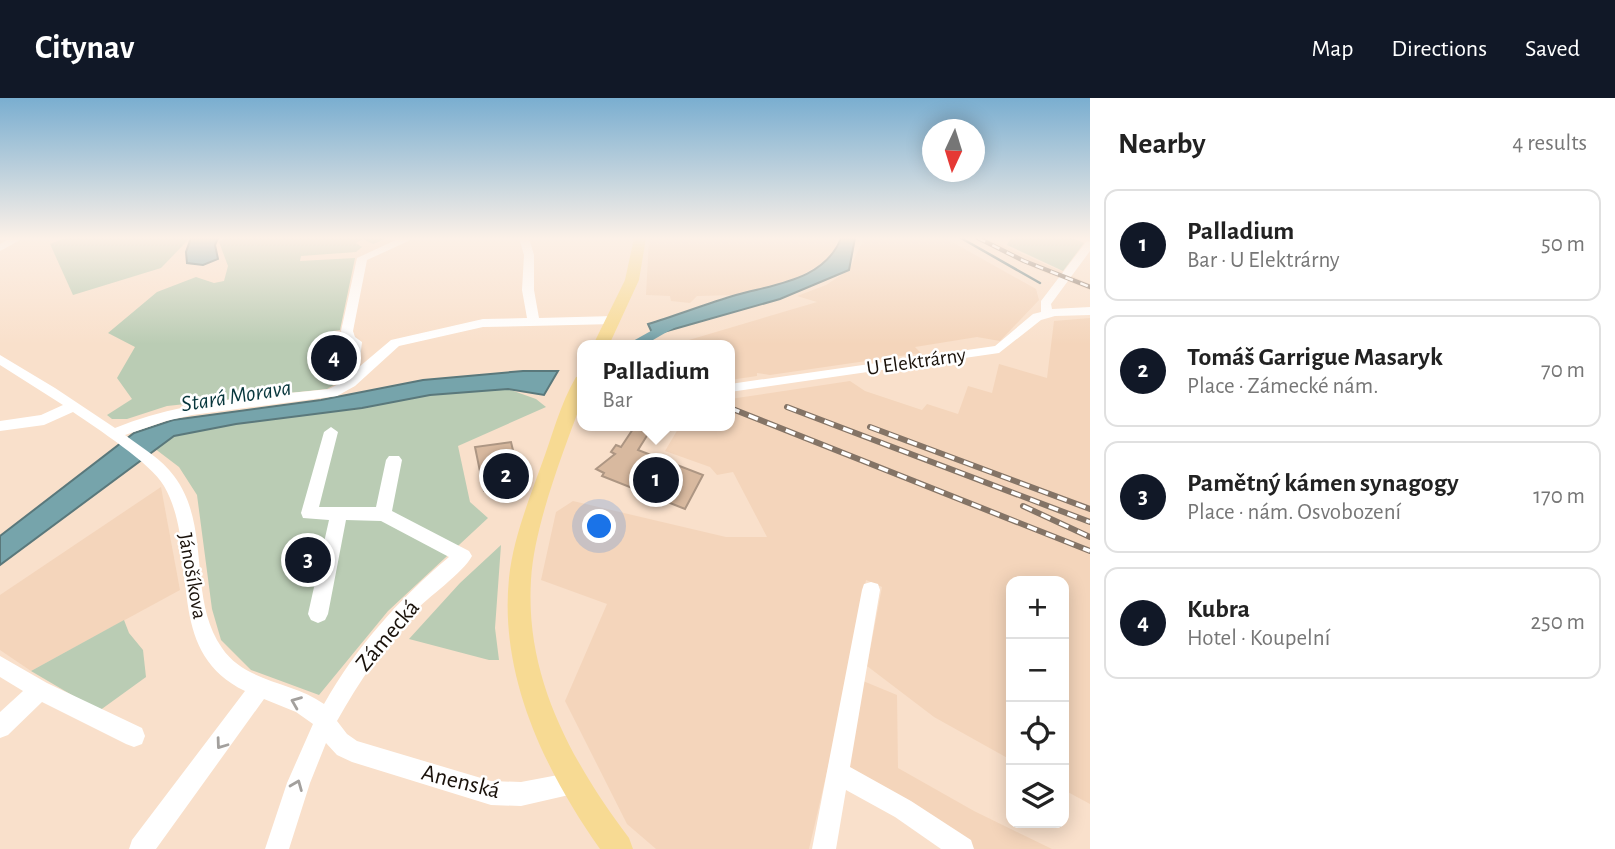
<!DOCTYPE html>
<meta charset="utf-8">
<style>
body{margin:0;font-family:"Alegreya Sans",sans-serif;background:#f2f2f2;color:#222}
.controls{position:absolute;right:21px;bottom:21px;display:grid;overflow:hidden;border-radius:14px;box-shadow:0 4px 18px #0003}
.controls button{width:63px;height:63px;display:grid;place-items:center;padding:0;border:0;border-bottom:2px solid #e0e0e0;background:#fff;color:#222;font:35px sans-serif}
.compass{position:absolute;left:922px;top:21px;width:63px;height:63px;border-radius:50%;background:#fff;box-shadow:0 4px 18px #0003;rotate:184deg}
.you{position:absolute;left:600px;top:429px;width:24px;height:24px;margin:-18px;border:5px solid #fff;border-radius:50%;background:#1a73e8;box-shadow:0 0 0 10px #1a73e833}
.badge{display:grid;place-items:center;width:46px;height:46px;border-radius:50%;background:#111827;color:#fff;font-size:23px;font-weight:700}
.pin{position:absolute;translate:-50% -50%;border:4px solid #fff;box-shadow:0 2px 7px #0006}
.popup{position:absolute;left:577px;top:242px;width:158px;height:91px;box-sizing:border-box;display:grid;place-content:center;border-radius:14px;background:#fff;filter:drop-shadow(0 2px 5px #0005);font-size:23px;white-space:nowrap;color:#767676}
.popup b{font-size:26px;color:#222}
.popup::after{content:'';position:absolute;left:50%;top:100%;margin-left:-14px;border:14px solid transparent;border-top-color:#fff}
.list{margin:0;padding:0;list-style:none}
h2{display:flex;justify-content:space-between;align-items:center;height:91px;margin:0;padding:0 28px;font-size:30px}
h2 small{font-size:23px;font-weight:400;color:#767676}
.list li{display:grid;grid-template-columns:46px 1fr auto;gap:21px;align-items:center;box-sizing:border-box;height:112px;margin:0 14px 14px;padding:0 14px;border:2px solid #e0e0e0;border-radius:14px}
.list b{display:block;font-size:26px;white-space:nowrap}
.list p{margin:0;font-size:23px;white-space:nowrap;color:#767676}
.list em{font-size:23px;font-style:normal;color:#767676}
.icon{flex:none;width:38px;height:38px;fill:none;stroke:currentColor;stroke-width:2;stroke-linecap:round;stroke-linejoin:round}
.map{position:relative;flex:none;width:1090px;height:751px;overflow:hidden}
header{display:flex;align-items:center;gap:42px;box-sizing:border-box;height:98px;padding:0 35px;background:#111827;color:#fff}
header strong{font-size:33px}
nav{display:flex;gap:38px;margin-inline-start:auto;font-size:24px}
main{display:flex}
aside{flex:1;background:#fff}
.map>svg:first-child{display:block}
</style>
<header>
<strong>Citynav</strong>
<nav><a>Map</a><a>Directions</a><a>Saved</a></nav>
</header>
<main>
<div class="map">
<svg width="1090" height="751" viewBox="0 0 1090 751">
<rect width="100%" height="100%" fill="#f9e0cb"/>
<g fill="#f4d5bb">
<polygon points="649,140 837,140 834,158 789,185 737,197 697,198 690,205 671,203 670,198 646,197"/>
<polygon points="864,140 945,140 1036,191 1039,202 1000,243 977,239 915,249 921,255 770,277 757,275 757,278 730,282 730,247 672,247 817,204 797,198 826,187 849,172"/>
<polygon points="973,140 986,140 1090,186 1090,192 1036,171"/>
<polygon points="1090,220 1090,706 1064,692 1064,483 1011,483 1011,662 934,619 867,568 882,489 866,482 843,605 809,751 656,751 627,726 565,603 607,506 541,482 556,414 573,403 726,439 767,439 733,374 717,377 710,369 665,353 678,331 671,328 730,328 730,301 850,283 865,293 922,312 927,306 958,316 968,288 992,295 999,266 1047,280 1054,223"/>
<polygon points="161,389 180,492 31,573 0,552 0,497"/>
<polygon points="851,578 897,597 898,670 974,713 1052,751 959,751 837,665"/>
</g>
<g fill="#baccb4">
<polygon points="65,140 190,140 161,170 73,197 50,146"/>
<polygon points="224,140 388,140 373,146 363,141 356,145 362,149 356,154 301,158 300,163 355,160 340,232 333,233 331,243 324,244 317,276 342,275 340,283 327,291 167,308 127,321 112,321 107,317 132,301 117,280 135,249 108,235 157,194 196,179 214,185 224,183 228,168 219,144"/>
<polygon points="1011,140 1072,140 1084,145 1063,173 1007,147"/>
<polygon points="508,291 536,301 546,309 458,348 470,404 488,420 388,513 319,597 251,572 221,542 212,511 197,397 179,369 154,350 174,338 236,326 362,310 430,297"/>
<polygon points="501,447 495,530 499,562 489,562 409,541 460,485"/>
<polygon points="124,522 129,535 143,552 146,579 99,613 31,573"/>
</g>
<g fill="#76a4ab" stroke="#5a787b" stroke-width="2">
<polygon points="191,140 218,140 215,147 218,161 203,167 187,165 186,154"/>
<path d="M 841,140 L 855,140 L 849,172 L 780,201 L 653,237 L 648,226 C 677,217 706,206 736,197 C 775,186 825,182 841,140 Z"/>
<polygon points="523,273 558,273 544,297 508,291 430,297 362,310 236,326 174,338 0,467 0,438 134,335 173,322 321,302 423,282"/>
</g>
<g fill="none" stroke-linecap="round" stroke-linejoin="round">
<polyline stroke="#5a787b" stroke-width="2.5" points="961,140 1040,185"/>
<polygon fill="#76a4ab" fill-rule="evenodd" points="674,220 681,224 679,227 646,246 636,246 633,243"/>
</g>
<g fill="#d8b99f" stroke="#ad9683" stroke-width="2">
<polygon points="345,246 342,271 325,272 329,247"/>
<polygon points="635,328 653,328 638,352 703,377 685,411 602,378 604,375 596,371 615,356 611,354 616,347 621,349"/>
<polygon points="511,344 517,369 494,372 498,391 484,393 475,349"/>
</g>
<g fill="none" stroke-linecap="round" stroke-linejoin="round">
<g fill="#fff" fill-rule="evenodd">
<polygon points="10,140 24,140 0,153 0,146"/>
<path d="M 400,140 L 415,140 L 367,162 L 353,233 L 355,239 L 362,244 L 359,269 L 391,242 L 483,221 L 527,220 L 522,192 L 524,157 L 519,140 L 529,140 L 534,157 L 534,192 L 539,220 L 614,218 L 620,222 L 614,226 L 483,229 L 399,248 L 355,288 L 337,298 L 192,317 L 166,323 L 125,337 C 142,350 162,361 174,378 C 212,428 187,500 222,550 C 246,585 292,583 324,606 C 357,548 398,502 449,459 L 381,423 L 346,422 L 328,516 L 325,522 L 318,525 L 311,522 L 308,516 L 329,422 L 303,420 L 301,415 L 324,334 L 331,329 L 338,334 L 319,409 L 376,409 L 386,362 L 389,358 L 399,358 L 402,362 L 392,413 L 469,453 L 472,458 C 463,475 428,499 413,515 C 383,548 359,584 337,623 L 347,636 L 357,643 L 491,683 L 521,684 L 574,674 L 582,678 L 586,686 L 582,694 L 521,708 L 491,707 L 352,664 L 337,657 L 326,645 L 310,685 L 289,751 L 265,751 L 287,685 L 313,626 L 296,614 L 264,601 L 156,751 L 129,751 L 132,742 L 245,593 C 160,552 202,454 164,388 C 151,365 96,330 73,314 L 44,327 L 0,333 L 0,323 L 41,317 L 63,307 L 0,267 L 0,257 L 55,290 L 115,330 C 183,302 257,299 329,291 L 344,283 L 349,246 L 344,241 L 341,233 L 357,160 Z"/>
<polygon points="1090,143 1090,153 1051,206 1052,211 1090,209 1090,217 1055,218 1041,222 999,255 730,294 730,286 995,248 1033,216 1041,214 1041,203 1086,144"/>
<polygon points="871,484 878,486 880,492 850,669 911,703 971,742 974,751 941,751 895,719 846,692 836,751 812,751 862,492 864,486"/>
<polygon points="0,558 47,585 142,630 145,638 142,646 134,649 126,646 42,604 8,637 0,640 0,614 23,593 0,579"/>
</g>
<g fill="#f7da93" fill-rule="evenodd">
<polygon points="634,140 646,140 639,182 609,247 593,247 625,182"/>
<path d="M 582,278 L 582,303 C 563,354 534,428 531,482 C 525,580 572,664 629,740 L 633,751 L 600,751 C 545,673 499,578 509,480 C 513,442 528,404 541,368 C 552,339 560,306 576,279 Z"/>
</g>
<defs>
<polyline id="rail-far1" points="978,140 1024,163 1090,189"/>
<g id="rail">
<polyline points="787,309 1090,424"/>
<polyline points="730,310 1090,453"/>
<polyline points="870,329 1090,411"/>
<polyline points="1023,408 1090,439"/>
</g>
</defs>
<use href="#rail-far1" stroke="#847466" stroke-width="4.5"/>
<use href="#rail" stroke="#847466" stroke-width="6"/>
<use href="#rail-far1" stroke="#fff" stroke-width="2.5" stroke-dasharray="8" stroke-linecap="butt"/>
<use href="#rail" stroke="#fff" stroke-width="3.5" stroke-dasharray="10" stroke-linecap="butt"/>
</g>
<defs><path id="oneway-chevron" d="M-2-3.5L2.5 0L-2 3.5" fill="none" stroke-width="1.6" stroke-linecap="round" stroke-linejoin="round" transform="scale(1.75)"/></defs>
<g stroke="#a3a09d">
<use href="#oneway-chevron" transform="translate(296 604) rotate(-158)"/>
<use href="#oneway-chevron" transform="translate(221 646) rotate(126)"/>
<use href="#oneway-chevron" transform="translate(297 687) rotate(-68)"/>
</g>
<linearGradient id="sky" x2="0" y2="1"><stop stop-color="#7aaed0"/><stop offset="0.57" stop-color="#fcf1e8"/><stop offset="1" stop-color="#fcf1e8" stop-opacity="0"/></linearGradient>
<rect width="1090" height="246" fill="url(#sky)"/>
<g text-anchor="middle" stroke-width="5" stroke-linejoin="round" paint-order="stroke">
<g font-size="21" fill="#19110a" stroke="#fff">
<text transform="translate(916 263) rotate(-8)" y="7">U Elektrárny</text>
<text transform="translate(193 478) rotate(80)" y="7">Jánošíkova</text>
</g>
<g font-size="23" font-style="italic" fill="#07363c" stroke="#fff">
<text transform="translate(236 297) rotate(-9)" y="8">Stará Morava</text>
</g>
<g font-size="24" fill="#19110a" stroke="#fff">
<text transform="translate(387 537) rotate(-50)" y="8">Zámecká</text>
<text transform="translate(461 683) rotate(14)" y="8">Anenská</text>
</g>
</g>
</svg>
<div class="controls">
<button>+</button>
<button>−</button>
<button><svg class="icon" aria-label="locate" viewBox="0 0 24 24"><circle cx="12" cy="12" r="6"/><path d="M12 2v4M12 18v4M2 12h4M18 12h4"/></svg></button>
<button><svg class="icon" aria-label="layers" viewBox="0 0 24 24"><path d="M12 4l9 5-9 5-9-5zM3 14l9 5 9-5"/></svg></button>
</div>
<svg class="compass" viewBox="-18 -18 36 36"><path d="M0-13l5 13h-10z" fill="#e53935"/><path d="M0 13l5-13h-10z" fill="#767676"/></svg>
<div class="you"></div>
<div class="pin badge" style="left:656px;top:382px">1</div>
<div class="popup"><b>Palladium</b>Bar</div>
<div class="pin badge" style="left:506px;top:378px">2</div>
<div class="pin badge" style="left:308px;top:462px">3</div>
<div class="pin badge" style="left:334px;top:260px">4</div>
</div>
<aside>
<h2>Nearby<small>4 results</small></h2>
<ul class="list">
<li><span class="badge">1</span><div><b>Palladium</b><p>Bar · U Elektrárny</p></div><em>50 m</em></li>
<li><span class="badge">2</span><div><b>Tomáš Garrigue Masaryk</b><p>Place · Zámecké nám.</p></div><em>70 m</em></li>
<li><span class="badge">3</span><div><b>Pamětný kámen synagogy</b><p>Place · nám. Osvobození</p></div><em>170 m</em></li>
<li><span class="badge">4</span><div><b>Kubra</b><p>Hotel · Koupelní</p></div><em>250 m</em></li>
</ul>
</aside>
</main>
